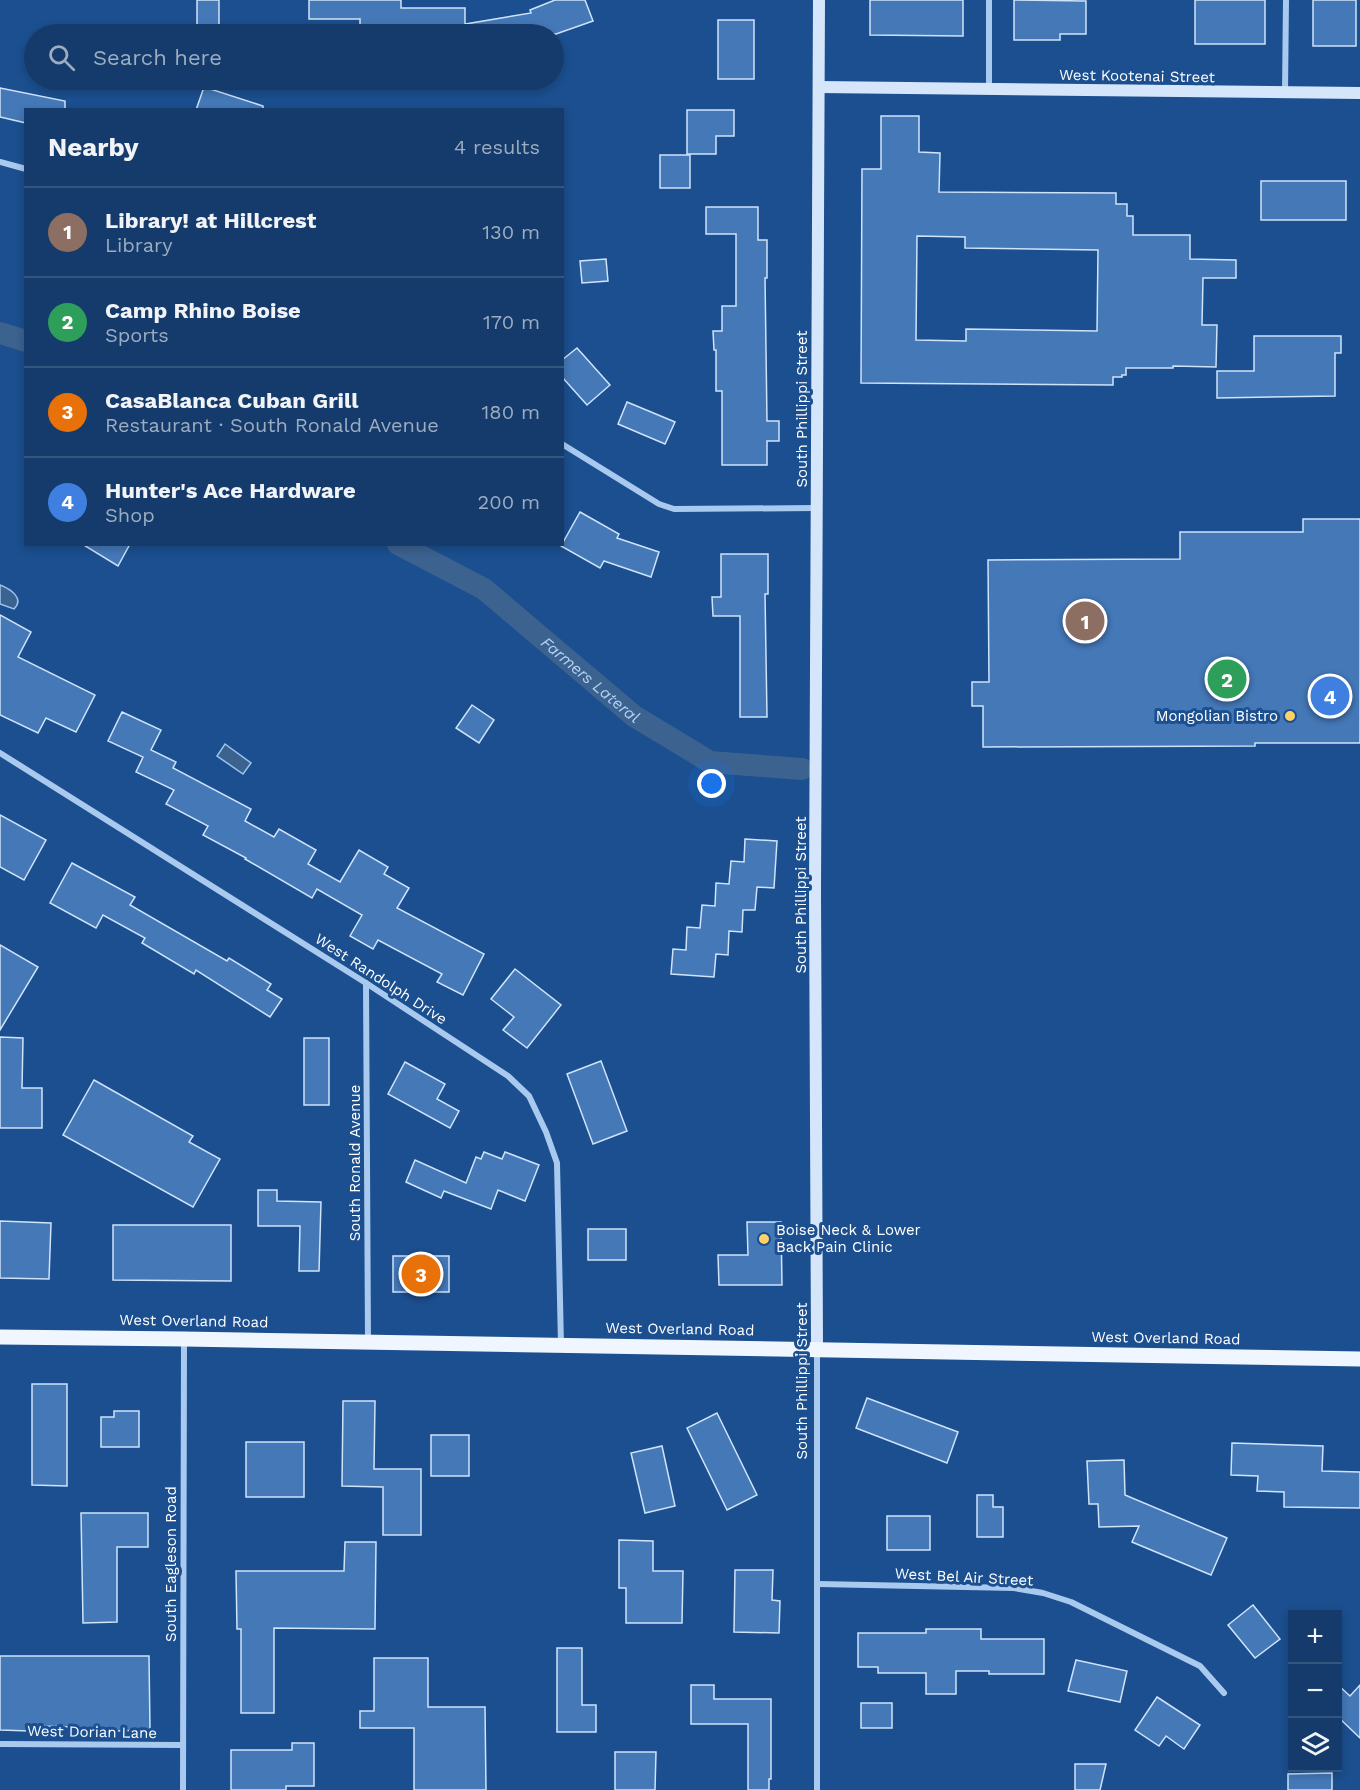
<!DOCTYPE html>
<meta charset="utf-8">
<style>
body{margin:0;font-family:"Work Sans",sans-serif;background:#214673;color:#f1f3f6}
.controls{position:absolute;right:18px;bottom:18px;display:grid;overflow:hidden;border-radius:0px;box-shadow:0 3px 9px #0003}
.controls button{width:54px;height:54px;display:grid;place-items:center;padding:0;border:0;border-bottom:2px solid #33557e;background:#143b6b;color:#f1f3f6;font:30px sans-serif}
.you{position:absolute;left:712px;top:784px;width:21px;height:21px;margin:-15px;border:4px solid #fff;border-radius:50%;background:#1a73e8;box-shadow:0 0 0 9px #1a73e833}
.badge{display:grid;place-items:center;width:39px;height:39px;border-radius:50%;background:#ffd166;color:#fff;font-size:20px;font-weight:700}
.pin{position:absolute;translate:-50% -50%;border:3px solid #fff;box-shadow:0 2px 6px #0006}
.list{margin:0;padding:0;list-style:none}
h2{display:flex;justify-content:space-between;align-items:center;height:78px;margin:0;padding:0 24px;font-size:26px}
h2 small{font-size:20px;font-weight:400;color:#9dadc1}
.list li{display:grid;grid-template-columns:39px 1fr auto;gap:18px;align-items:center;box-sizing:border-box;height:90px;padding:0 24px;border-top:2px solid #33557e}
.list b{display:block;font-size:22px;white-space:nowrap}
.list p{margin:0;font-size:20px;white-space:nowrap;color:#9dadc1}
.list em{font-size:20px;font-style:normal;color:#9dadc1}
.icon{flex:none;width:33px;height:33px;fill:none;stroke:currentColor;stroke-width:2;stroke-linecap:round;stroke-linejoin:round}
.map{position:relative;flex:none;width:1360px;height:1790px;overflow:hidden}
.search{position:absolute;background:#143b6b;box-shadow:0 3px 9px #0003;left:24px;top:24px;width:540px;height:66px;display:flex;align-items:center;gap:15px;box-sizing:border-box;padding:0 21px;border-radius:33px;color:#9dadc1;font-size:22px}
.panel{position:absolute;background:#143b6b;box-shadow:0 3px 9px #0003;left:24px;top:108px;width:540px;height:438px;border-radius:0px}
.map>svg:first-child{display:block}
</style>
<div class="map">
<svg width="1360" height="1790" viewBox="0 0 1360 1790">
<rect width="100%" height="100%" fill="#1b4f8f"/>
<g fill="#3c6290" stroke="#9cc4f0" stroke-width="1.5">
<path d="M 0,585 C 10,589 25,598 14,609 L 0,604 Z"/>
<polygon points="225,744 251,763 243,774 217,756"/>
</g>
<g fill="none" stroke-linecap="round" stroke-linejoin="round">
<g stroke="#3c6290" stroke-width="22">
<polyline points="0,333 26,341"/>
<path id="s1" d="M 398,544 L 484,589 L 634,716 L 710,762 L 802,769"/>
</g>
</g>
<g fill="#4478b7" stroke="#cfe3fa" stroke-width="1.5" fill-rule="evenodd">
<rect x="197" y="0" width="22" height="34"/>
<polygon points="309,0 401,0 401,8 465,8 465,24 531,13 530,10 555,0 585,0 593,21 556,34 426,34 426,27 360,27 360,19 309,19"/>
<polygon points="870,0 963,0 963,36 870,35"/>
<polygon points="1014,0 1086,1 1086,34 1060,34 1060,40 1014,40"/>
<rect x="1195" y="0" width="70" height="44"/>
<rect x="1313" y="0" width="43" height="46"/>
<rect x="718" y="20" width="36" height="59"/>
<polygon points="204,87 263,106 263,110 196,110"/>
<polygon points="0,88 65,101 65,110 26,110 26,123 0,117"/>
<polygon points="687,110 734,110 734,136 716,136 716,154 687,154"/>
<path d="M 881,116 L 919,116 L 919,152 L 940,153 L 939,192 L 1116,193 L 1116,204 L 1127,204 L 1127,216 L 1133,216 L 1133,235 L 1190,235 L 1190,259 L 1236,260 L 1236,278 L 1203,278 L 1202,325 L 1217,325 L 1216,367 L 1173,366 L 1173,368 L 1126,368 L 1126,375 L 1122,375 L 1122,377 L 1113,377 L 1113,385 L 861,383 L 862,169 L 881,169 ZM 917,236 L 965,237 L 965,248 L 1098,250 L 1097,331 L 966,329 L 966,341 L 916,340 Z"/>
<rect x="660" y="155" width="30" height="33"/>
<rect x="1261" y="181" width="85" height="39"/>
<polygon points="706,207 758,207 758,240 767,240 767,278 765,278 767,421 779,421 779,441 767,441 767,465 722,465 722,391 716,391 716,350 714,350 713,331 722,331 722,306 736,306 736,234 706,234"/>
<polygon points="606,259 608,281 582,283 580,261"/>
<polygon points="1254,336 1341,336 1341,353 1335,353 1335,396 1217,398 1217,371 1254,371"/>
<polygon points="577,348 610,385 587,405 562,377 562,360"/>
<polygon points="627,402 675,422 665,444 618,424"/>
<polygon points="580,512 619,534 617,538 659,552 651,577 604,561 600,568 561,546"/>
<polygon points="1303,519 1360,519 1360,743 1255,743 1255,746 983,747 983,706 972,706 972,682 989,682 988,560 1180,559 1180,532 1303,532"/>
<polygon points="82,544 130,544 118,566"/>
<polygon points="721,554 768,554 768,594 765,594 767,717 740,717 740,616 713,616 712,597 721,597"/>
<polygon points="0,615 31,632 18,657 95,695 76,732 46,718 38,733 0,715"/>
<polygon points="472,705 494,720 479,743 456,728"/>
<polygon points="122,712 161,730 151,750 176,762 173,768 251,809 245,821 274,837 279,829 316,850 308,864 340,882 359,850 388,867 384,874 409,888 397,908 484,954 463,995 437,982 442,974 378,940 373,949 350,936 362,915 317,889 312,898 245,859 246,858 203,835 208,826 166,804 174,790 136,772 143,757 108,741"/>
<polygon points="0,815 46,840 24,880 0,867"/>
<polygon points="745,839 777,841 774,888 757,887 755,910 743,910 742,932 729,931 728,955 716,954 714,977 671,974 673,949 686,950 687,927 700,928 702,905 715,906 716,883 729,884 731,861 744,862"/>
<polygon points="72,863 135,897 130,905 227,961 229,958 271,984 267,990 282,999 270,1017 196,970 194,974 142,943 145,938 103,915 96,928 50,903"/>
<polygon points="0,945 38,967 0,1030"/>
<polygon points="515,969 561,1005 527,1048 503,1030 514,1017 491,999"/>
<polygon points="0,1037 23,1038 22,1088 42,1088 42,1128 0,1128"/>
<rect x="304" y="1038" width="25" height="67"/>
<polygon points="601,1061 627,1131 593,1144 567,1074"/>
<polygon points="405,1062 445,1084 437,1099 459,1111 450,1128 388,1094"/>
<polygon points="94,1080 193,1136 189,1142 220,1159 193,1207 63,1135"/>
<polygon points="484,1152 502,1159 505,1152 539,1165 525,1201 498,1190 491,1209 444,1191 441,1198 406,1182 415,1160 466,1183 476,1157 481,1159"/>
<polygon points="258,1190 277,1190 277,1201 321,1202 319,1271 299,1271 300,1226 258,1226"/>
<polygon points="0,1221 51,1223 49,1279 0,1278"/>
<polygon points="747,1222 781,1222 782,1285 719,1285 718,1255 748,1255"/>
<polygon points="113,1225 231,1225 231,1281 113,1280"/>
<rect x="588" y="1229" width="38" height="31"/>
<rect x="393" y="1256" width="56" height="36"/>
<polygon points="32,1384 67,1384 67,1486 32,1485"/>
<polygon points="867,1398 958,1432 947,1463 856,1428"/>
<polygon points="343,1401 375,1401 374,1469 421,1469 421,1535 383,1535 383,1487 342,1486"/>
<polygon points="114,1411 139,1411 139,1447 101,1447 101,1417 114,1417"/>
<polygon points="717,1413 757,1495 727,1510 687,1428"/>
<rect x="431" y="1435" width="38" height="41"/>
<rect x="246" y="1442" width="58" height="55"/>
<polygon points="1232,1443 1323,1446 1322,1471 1360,1472 1360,1508 1284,1507 1284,1492 1257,1491 1258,1476 1231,1475"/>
<polygon points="662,1446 675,1506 645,1513 631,1453"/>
<polygon points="1124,1460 1125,1495 1227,1538 1211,1575 1132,1542 1139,1526 1099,1527 1098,1504 1089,1504 1087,1461"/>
<polygon points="977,1495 993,1495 993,1507 1003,1507 1003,1537 977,1537"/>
<polygon points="81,1513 148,1513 148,1547 117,1547 117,1622 83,1623"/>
<rect x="887" y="1516" width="43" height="34"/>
<polygon points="619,1540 653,1541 653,1571 683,1571 682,1623 626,1623 626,1588 619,1588"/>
<polygon points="345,1542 376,1542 375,1629 274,1628 274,1713 241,1713 241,1629 237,1629 236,1571 344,1571"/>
<polygon points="735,1570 773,1570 772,1600 780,1601 779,1633 734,1632"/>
<polygon points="1253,1605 1280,1639 1255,1658 1228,1625"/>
<polygon points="926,1629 981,1629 981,1639 1044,1639 1044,1674 989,1674 989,1671 956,1671 956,1694 926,1694 926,1673 878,1673 878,1667 858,1667 858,1633 926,1633"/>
<polygon points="557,1648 582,1648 582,1705 596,1705 596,1732 557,1732"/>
<polygon points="0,1656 149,1656 150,1730 79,1732 79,1727 29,1726 29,1731 0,1730"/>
<polygon points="374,1658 428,1658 428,1707 485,1707 486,1790 414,1790 414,1728 360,1728 360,1711 374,1711"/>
<polygon points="1076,1660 1127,1671 1120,1702 1068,1691"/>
<polygon points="691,1685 714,1685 714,1699 771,1699 771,1779 769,1779 769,1790 748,1790 748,1724 691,1724"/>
<polygon points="1338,1685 1350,1696 1360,1685 1360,1738 1338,1717"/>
<polygon points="1157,1697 1200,1725 1184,1749 1166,1736 1159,1746 1135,1730"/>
<rect x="861" y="1703" width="31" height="25"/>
<polygon points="292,1743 314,1743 314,1786 286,1786 286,1790 231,1790 231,1750 292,1750"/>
<polygon points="615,1752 656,1752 655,1790 615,1790"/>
<polygon points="1075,1764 1106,1764 1100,1790 1075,1790"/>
<polygon points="1332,1773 1332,1790 1288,1790 1288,1774"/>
</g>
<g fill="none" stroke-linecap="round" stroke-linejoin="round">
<g stroke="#a9c9ee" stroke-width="6">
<polyline points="989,0 989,89"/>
<polyline points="1285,92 1286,0"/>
<polyline points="0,162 26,169"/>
<polyline points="562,444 659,504 674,509 816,508"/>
<polyline points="0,753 366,983 508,1076 529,1096 546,1132 557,1163 561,1345"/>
<polyline points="366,983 368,1341"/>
<polyline points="818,1584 1014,1588 1043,1593 1071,1602 1200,1666 1224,1693"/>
<polyline points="0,1744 183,1745"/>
<polyline points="183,1790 184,1339"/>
<polyline points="817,1790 817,1350"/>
</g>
<g stroke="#d6e6fa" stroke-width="12">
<polyline points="819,87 1360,93"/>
<polyline points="817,1349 815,891 819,0"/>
</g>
<polyline stroke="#f0f6ff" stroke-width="15" points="0,1337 184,1339 1360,1359"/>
</g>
<g fill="#ffd166" stroke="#1b4f8f" stroke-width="2">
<circle cx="1290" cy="716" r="6"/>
<circle cx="764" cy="1239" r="6"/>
</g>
<g text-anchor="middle" stroke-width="6" stroke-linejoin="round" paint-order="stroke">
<g font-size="15" fill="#fff" stroke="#1b4f8f">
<text transform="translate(1137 76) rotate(1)" y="5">West Kootenai Street</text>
<text transform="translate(802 409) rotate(-90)" y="5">South Phillippi Street</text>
<text transform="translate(801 895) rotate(-90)" y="5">South Phillippi Street</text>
<text transform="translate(381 979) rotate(33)" y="5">West Randolph Drive</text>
<text transform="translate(355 1163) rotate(-90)" y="5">South Ronald Avenue</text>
<text transform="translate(194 1321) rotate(1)" y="5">West Overland Road</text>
<text transform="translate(680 1329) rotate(1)" y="5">West Overland Road</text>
<text transform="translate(1166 1338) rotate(1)" y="5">West Overland Road</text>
<text transform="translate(802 1381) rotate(-90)" y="5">South Phillippi Street</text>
<text transform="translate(171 1564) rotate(-90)" y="5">South Eagleson Road</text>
<text transform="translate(964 1577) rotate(3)" y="5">West Bel Air Street</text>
<text transform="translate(92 1732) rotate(1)" y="5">West Dorian Lane</text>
</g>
<g font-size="15" fill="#fff" stroke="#1b4f8f" text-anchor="end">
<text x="1278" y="721">Mongolian Bistro</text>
<text x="776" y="1235" text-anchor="start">Boise Neck &amp; Lower<tspan x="776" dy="17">Back Pain Clinic</tspan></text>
</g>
<g font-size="16" font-style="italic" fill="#b5d3f5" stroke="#1b4f8f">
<text dy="6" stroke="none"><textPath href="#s1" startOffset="237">Farmers Lateral</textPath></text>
</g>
</g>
</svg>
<div class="controls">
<button>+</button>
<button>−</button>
<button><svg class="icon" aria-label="layers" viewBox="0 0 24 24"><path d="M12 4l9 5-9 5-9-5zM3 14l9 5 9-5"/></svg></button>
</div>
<div class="you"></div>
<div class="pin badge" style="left:1085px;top:621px;background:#8d6e63">1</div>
<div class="pin badge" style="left:1227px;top:679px;background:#2e9e5b">2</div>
<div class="pin badge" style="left:421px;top:1274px;background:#e8710a">3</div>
<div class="pin badge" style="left:1330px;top:696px;background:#3f7fe0">4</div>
<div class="search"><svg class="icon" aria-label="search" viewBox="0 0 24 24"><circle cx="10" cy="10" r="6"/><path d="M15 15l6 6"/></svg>Search here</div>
<section class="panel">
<h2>Nearby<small>4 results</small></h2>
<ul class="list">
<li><span class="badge" style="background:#8d6e63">1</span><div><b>Library! at Hillcrest</b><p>Library</p></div><em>130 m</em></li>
<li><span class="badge" style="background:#2e9e5b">2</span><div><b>Camp Rhino Boise</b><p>Sports</p></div><em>170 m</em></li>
<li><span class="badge" style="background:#e8710a">3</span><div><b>CasaBlanca Cuban Grill</b><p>Restaurant · South Ronald Avenue</p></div><em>180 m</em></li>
<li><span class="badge" style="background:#3f7fe0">4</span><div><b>Hunter's Ace Hardware</b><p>Shop</p></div><em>200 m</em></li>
</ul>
</section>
</div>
